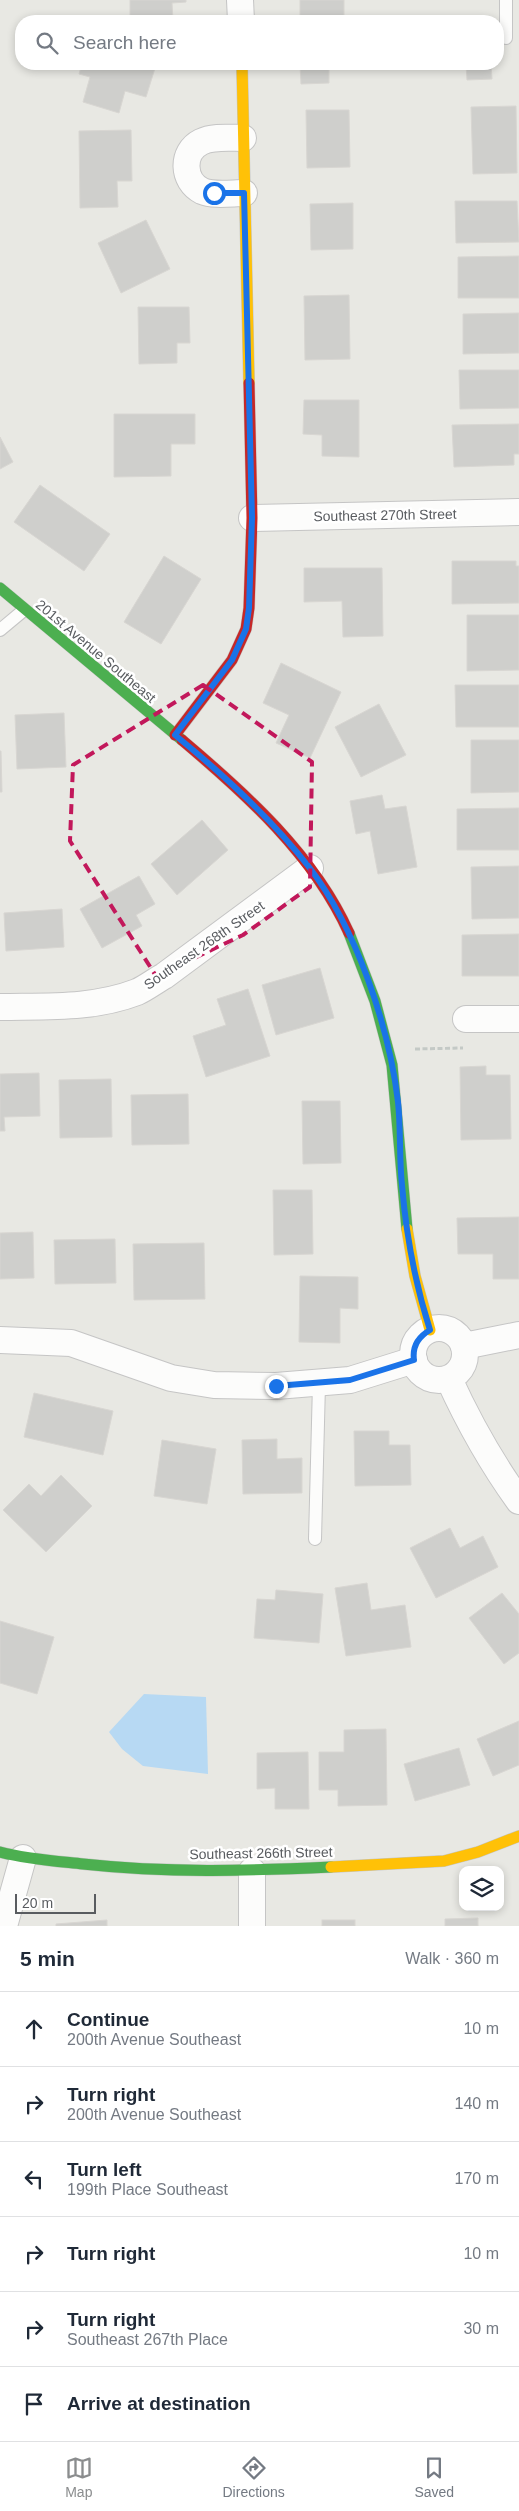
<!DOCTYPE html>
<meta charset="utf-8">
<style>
body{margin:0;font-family:Arial,sans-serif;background:#f6f6f7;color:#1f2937}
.controls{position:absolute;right:15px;bottom:15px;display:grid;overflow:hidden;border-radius:10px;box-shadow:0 2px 8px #0003}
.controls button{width:45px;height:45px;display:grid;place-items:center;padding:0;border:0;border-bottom:1px solid #e0e1e3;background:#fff;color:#1f2937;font:25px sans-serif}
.scale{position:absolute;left:15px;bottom:12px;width:81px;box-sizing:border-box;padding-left:5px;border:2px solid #595c60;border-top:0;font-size:14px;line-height:18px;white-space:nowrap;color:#595c60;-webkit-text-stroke:4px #fff;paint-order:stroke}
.stop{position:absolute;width:15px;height:15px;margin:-11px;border:4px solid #1a73e8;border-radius:50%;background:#fff}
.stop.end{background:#1a73e8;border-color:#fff;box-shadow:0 1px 5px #0008}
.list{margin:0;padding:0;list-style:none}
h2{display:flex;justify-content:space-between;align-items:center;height:65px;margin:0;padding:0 20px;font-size:21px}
h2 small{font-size:16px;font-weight:400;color:#747a83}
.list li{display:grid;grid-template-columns:32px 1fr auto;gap:15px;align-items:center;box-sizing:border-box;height:75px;padding:0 20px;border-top:1px solid #e0e1e3}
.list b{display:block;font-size:19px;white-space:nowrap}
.list p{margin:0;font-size:16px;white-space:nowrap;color:#747a83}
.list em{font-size:16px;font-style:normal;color:#747a83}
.icon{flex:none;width:28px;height:28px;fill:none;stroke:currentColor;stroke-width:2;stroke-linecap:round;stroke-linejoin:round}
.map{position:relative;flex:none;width:519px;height:1926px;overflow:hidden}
.search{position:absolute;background:#fff;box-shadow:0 2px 8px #0003;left:15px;right:15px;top:15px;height:55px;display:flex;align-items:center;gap:12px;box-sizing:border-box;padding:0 18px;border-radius:20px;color:#747a83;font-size:19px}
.sheet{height:515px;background:#fff}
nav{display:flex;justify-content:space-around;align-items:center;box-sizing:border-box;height:70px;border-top:1px solid #e0e1e3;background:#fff;font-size:14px;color:#747a83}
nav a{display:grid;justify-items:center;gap:2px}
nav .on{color:#8b8d8e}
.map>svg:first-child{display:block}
</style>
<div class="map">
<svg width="519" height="1926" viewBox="0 0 519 1926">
<rect width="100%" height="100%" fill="#e8e8e3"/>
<polygon fill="#b7d9f3" points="144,1694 206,1697 208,1774 143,1766 122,1749 109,1732"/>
<g fill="#cfcfcc" stroke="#d8d6d2">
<polygon points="130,0 186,0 186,2 172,3 173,21 130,21"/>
<rect x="300" y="0" width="44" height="21"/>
<polygon points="82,64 153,64 156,65 146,97 125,91 119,113 83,102 90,77 79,74"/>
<polygon points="300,64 329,64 329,83 301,84"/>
<polygon points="466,64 491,64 492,79 467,80"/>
<polygon points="516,106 517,173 473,174 471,107"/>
<polygon points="306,110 349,110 350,167 307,168"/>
<polygon points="131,130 132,181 117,181 118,207 80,208 79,131"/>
<polygon points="455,201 517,201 519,242 456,243"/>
<polygon points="353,203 353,249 311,250 310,204"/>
<polygon points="146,220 170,269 121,293 98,243"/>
<polygon points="519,256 519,298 458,298 458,257"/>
<polygon points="349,295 350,359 305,360 304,296"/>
<polygon points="138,307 189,307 190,343 177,343 177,363 139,364"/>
<polygon points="519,313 519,353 463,354 463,314"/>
<polygon points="459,370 519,370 519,408 460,409"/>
<polygon points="304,400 359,400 359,457 322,456 322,435 303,434"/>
<polygon points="114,414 195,414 195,444 171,444 171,476 114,477"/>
<polygon points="519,424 519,454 514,454 514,465 454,467 452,425"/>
<polygon points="0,437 13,462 0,469"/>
<polygon points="40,485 110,534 84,571 14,522"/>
<polygon points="164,556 201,579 161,644 124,622"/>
<polygon points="452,561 516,561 516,566 519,566 519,603 452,604"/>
<polygon points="304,568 382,568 383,636 343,637 342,601 304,602"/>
<polygon points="467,615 519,615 519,670 467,671"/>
<polygon points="281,663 341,692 310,758 276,743 289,715 263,703"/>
<polygon points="455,685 519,685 519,727 456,727"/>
<polygon points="379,704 406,755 361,777 335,727"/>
<polygon points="64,713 66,767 17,769 15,715"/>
<polygon points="471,740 519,740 519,792 471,793"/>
<polygon points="0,751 1,751 2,792 0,792"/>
<polygon points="382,795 385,809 406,806 417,867 378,874 370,831 356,834 350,801"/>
<polygon points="519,808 519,850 457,850 457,809"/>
<polygon points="202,820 228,850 177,895 151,864"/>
<polygon points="519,866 519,918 472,919 471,867"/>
<polygon points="139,876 155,904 136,915 142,926 102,948 80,909"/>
<polygon points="62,909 64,947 6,951 4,913"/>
<polygon points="519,934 519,976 462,976 462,935"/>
<polygon points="320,968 334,1018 276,1035 262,985"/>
<polygon points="248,989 270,1056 206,1077 193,1036 226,1025 217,999"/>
<polygon points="486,1066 486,1075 510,1075 511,1139 461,1140 460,1067"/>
<polygon points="39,1073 40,1116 4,1117 5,1131 0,1131 0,1074"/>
<polygon points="111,1079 112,1137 60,1138 59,1080"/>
<polygon points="188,1094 189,1144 132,1145 131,1095"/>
<polygon points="302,1101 340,1101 341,1163 303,1164"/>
<polygon points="273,1190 312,1190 313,1254 274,1255"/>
<polygon points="519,1217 519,1279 493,1279 493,1254 458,1254 457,1218"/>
<polygon points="33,1232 34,1278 0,1279 0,1233"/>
<polygon points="115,1239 116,1283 55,1284 54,1240"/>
<polygon points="204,1243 205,1299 134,1300 133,1244"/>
<polygon points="300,1276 358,1277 358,1309 340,1308 340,1343 299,1342"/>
<polygon points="34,1393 113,1411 103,1455 24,1437"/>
<polygon points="354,1431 389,1431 389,1445 410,1445 411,1485 355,1486"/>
<polygon points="277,1439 277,1459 302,1458 302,1493 243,1494 242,1440"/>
<polygon points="162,1440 216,1449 207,1504 154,1496"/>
<polygon points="61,1475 92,1506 46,1552 3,1510 29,1484 41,1496"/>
<polygon points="450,1528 460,1548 483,1536 498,1567 436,1598 410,1548"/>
<polygon points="367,1583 371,1610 405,1605 411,1647 346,1656 335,1588"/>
<polygon points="276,1590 323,1594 319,1643 254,1638 257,1599 275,1600"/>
<polygon points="502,1593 519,1614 519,1653 504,1664 469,1618"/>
<polygon points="0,1621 54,1637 37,1694 0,1683"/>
<polygon points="519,1721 519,1765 493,1776 477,1739"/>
<polygon points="386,1729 387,1805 338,1806 338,1790 319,1790 319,1752 344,1752 344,1730"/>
<polygon points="459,1748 470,1785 415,1801 404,1764"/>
<polygon points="308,1752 309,1809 275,1809 275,1788 257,1789 257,1753"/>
<polygon points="478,1918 478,1926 445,1926 445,1919"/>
<polygon points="107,1920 107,1926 56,1926 56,1924"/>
<rect x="322" y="1920" width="33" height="6"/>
</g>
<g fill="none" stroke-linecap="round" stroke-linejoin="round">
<defs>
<g id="lane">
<polyline points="506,0 506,38"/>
<polyline points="0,630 24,610"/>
<polyline points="315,1539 319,1384"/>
</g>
<g id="street">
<polyline points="240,0 241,21"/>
<path d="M 243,138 C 230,138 213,136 201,142 C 181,152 182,181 202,191 C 214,196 232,193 244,193"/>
<polyline points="252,518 519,512"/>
<path d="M 0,1007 C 46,1006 93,1009 137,992 C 146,988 155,981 164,976 L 310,868"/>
<polyline points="466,1019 519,1019"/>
<circle cx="439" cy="1354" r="26"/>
<polyline points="0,1340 71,1343 171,1378 214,1385 276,1386 350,1380 414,1360"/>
<polyline points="464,1346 519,1335"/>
<path d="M 449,1379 C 469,1423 491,1462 519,1501"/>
<polyline points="4,1926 23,1858"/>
<polyline points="252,1926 252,1871"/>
</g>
<g id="fast">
<polyline points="0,588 182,740"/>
<polyline points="349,933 375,1001 392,1065 407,1229"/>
<path d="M 0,1852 C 27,1859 55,1861 83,1864 C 166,1873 248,1871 331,1867"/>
</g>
<g id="slow">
<polyline points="242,64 249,383"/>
<polyline points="407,1229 415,1276 430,1330"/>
<polyline points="331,1867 444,1861 478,1852 519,1836"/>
</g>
<g id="jam">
<polyline points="175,735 232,660 246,629 249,608 252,518 249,383"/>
<path d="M 182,740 C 246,794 314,855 349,933"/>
</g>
</defs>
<use href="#lane" stroke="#c5c5c5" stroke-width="14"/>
<use href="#street" stroke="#c5c5c5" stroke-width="28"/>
<use href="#fast" stroke="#c4c5c3" stroke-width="12"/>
<use href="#slow" stroke="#c4c5c3" stroke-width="12"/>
<use href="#jam" stroke="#c4c5c3" stroke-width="12"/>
<polyline stroke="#c4c9c6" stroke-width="3" stroke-dasharray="5 2.5" stroke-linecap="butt" points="415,1049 463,1048"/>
<use href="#lane" stroke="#fcfcfb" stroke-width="12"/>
<use href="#street" stroke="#fcfcfb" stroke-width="26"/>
<use href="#fast" stroke="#4caf50" stroke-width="11"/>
<use href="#slow" stroke="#ffc107" stroke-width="11"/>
<use href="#jam" stroke="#c62828" stroke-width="11"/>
</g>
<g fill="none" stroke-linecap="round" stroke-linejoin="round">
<path stroke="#1a73e8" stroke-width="6" d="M 214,193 L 244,193 L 252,518 L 249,608 L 246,629 L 232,660 L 175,735 C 224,775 270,817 309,867 C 356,928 389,1026 398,1102 C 401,1130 399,1158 402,1185 C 406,1234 415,1283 430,1330 C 418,1337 412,1346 414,1360 L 350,1380 L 276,1386"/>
</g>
<path fill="none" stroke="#c2185b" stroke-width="4" stroke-dasharray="10 6" stroke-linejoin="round" d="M 203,685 L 312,762 L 310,887 L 243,935 L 156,976 L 70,841 L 73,765 Z"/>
<g text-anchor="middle" stroke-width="5" stroke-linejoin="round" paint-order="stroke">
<g font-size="14" fill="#595c60" stroke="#fff">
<text transform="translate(385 515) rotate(-1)" y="5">Southeast 270th Street</text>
<text transform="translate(96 651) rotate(40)" y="5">201st Avenue Southeast</text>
<text transform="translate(204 945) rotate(-35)" y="5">Southeast 268th Street</text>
<text transform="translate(261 1853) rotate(-1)" y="5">Southeast 266th Street</text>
</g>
</g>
</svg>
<div class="controls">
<button><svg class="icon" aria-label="layers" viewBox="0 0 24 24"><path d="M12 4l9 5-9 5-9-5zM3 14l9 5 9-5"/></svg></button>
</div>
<div class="scale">20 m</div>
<div class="stop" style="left:214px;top:193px"></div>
<div class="stop end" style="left:276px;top:1386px"></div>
<div class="search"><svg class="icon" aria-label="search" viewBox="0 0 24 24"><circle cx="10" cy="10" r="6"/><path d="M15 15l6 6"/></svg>Search here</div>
</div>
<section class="sheet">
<h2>5 min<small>Walk · 360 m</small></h2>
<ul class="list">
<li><svg class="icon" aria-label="ahead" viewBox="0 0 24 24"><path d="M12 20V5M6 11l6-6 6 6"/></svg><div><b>Continue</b><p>200th Avenue Southeast</p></div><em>10 m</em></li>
<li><svg class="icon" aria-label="right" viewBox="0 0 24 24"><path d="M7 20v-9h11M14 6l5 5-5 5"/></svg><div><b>Turn right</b><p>200th Avenue Southeast</p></div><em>140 m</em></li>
<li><svg class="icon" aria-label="left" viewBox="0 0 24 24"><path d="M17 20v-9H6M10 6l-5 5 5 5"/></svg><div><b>Turn left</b><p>199th Place Southeast</p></div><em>170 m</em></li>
<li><svg class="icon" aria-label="right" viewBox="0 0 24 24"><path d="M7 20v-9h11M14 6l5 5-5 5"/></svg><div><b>Turn right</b></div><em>10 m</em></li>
<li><svg class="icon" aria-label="right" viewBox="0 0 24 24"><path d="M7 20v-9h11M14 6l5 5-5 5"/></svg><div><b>Turn right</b><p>Southeast 267th Place</p></div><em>30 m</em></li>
<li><svg class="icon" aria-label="arrive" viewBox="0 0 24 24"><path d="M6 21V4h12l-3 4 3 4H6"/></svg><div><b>Arrive at destination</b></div></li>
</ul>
</section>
<nav>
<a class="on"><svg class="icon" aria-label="map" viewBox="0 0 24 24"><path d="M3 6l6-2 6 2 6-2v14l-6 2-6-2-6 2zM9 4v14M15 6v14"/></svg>Map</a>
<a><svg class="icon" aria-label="directions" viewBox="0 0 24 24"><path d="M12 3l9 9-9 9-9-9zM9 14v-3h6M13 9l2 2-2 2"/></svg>Directions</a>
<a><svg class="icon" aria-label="saved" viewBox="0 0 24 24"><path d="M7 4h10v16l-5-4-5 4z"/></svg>Saved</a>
</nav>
